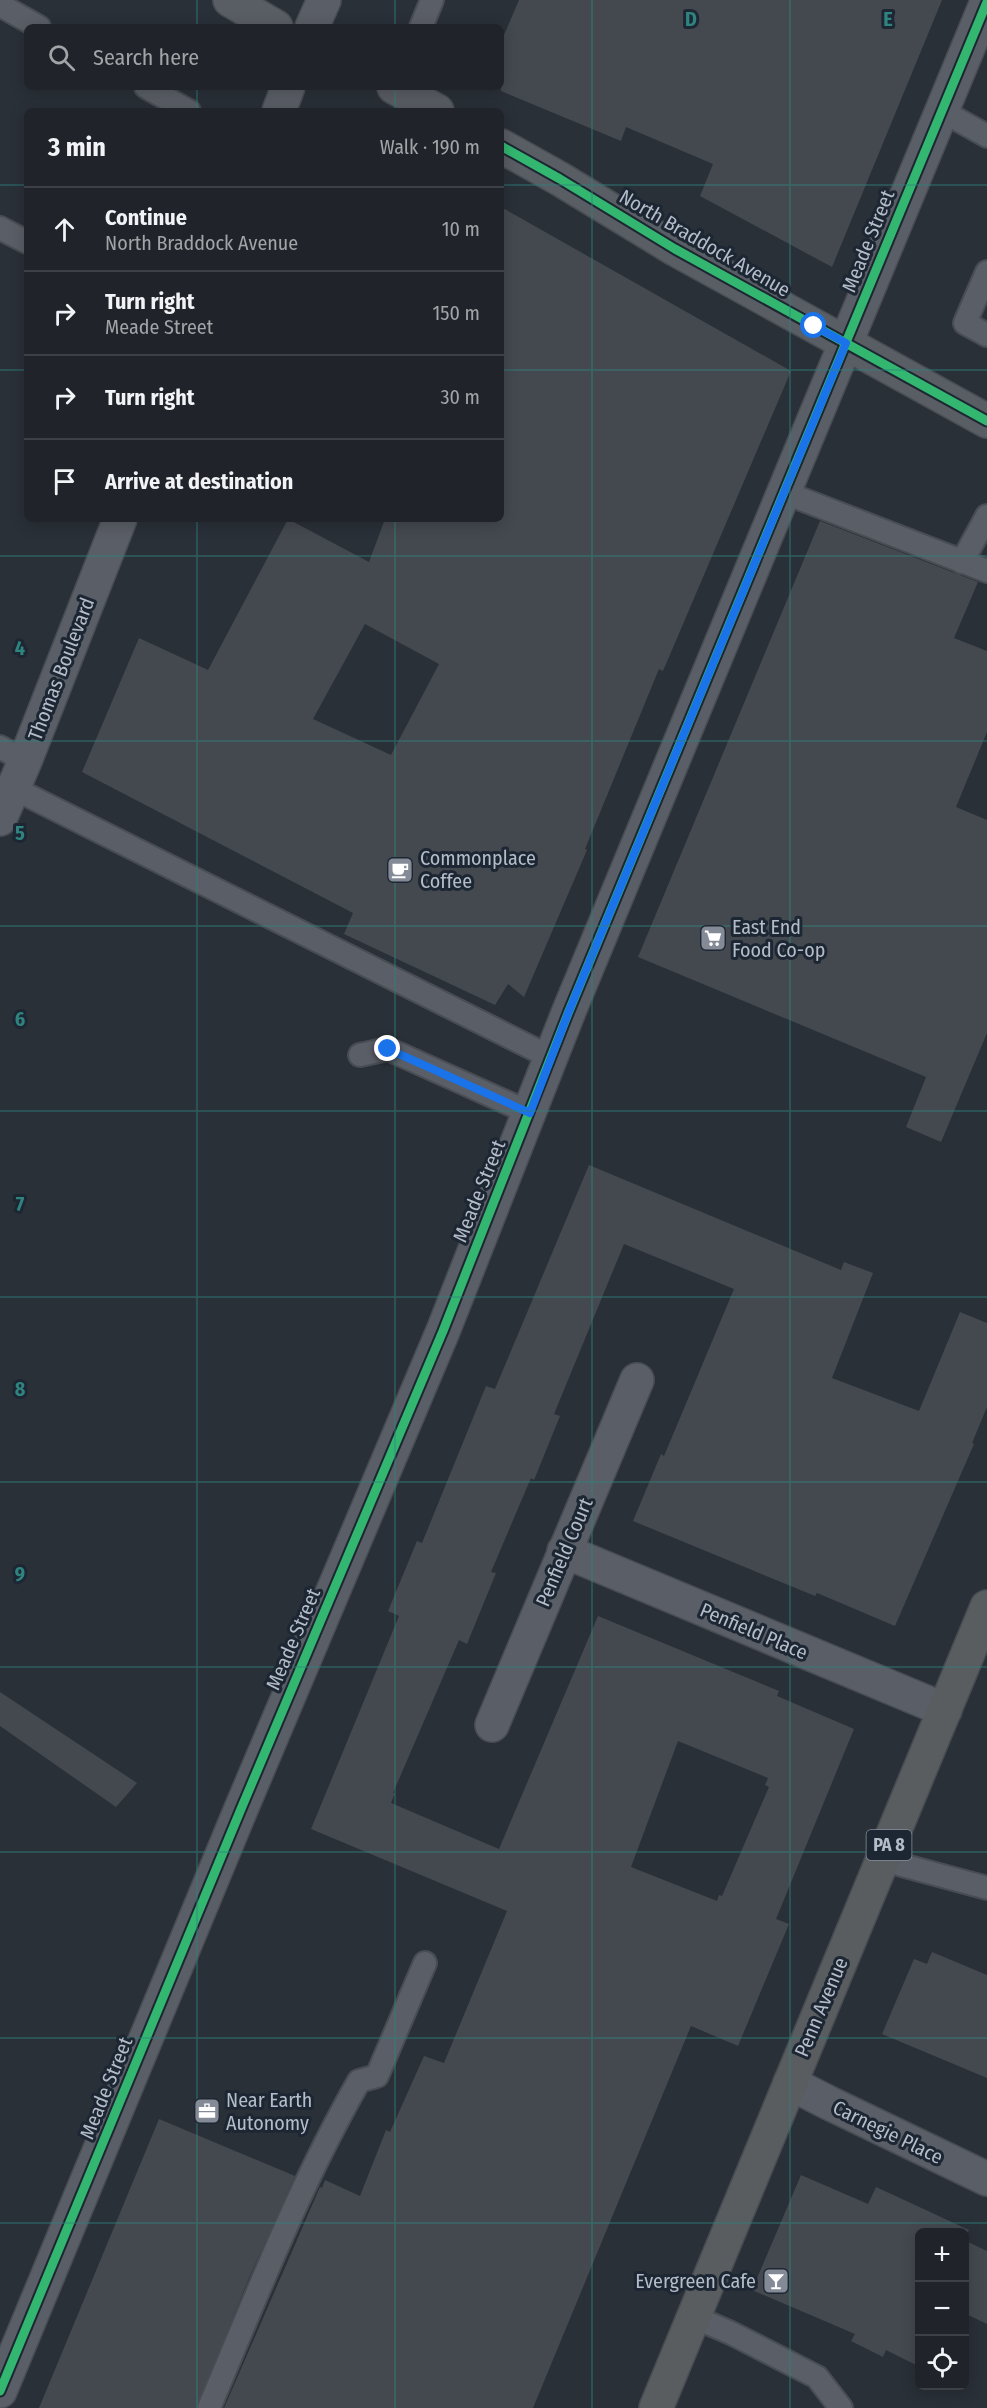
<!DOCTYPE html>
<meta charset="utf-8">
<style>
body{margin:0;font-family:"Fira Sans Condensed",sans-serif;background:#282c32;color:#f1f3f6}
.controls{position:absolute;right:18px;bottom:18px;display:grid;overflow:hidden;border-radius:9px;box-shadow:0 3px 15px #0003}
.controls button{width:54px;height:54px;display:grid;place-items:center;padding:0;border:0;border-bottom:2px solid #3d4147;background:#20242a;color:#f1f3f6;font:30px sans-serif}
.stop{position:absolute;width:18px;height:18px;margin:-14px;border:4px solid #1a73e8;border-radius:50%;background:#fff}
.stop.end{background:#1a73e8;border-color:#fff;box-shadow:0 2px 6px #0008}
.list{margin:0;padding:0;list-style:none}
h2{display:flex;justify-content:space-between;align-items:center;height:78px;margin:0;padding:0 24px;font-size:26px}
h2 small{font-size:20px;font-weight:400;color:#a2a4a8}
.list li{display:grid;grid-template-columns:39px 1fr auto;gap:18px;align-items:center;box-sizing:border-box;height:84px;padding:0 24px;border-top:2px solid #3d4147}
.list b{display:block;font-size:22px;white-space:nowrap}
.list p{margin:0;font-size:20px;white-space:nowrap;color:#a2a4a8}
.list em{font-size:20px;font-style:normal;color:#a2a4a8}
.icon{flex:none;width:33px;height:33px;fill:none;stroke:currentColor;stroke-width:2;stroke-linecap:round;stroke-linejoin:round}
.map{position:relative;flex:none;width:987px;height:2408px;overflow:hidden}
.search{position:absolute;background:#20242a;box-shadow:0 3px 15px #0003;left:24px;top:24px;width:480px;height:66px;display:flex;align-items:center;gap:15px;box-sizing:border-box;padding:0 21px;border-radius:9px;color:#a2a4a8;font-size:22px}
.panel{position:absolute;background:#20242a;box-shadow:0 3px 15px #0003;left:24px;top:108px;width:480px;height:414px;border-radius:9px}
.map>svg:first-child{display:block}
</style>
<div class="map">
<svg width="987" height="2408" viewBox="0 0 987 2408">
<rect width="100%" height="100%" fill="#2a3038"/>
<g fill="#444950" fill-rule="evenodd">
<polygon points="519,0 942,0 832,267 700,196 713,164 626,127 621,141 501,91 501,42"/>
<path d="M 501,207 L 791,371 L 663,671 L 659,669 L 585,849 L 587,850 L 524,997 L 508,984 L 495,1005 L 344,934 L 353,913 L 82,772 L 139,638 L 208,670 L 288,519 L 369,562 L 385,519 L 501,519 ZM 365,624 L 439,664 L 391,755 L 313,719 Z"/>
<polygon points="820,521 978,582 954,638 987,651 987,732 956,807 987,820 987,1033 941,1142 906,1127 926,1077 638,957"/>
<path d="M 589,1165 L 841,1270 L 844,1262 L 873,1273 L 832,1378 L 919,1411 L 960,1312 L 987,1323 L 987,1407 L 972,1443 L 974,1444 L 895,1626 L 817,1593 L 815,1596 L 633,1521 L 661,1454 L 664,1456 L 734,1289 L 624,1244 L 554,1414 L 560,1416 L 534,1480 L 531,1478 L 491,1572 L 496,1573 L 467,1644 L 459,1640 L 393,1793 L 395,1793 L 391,1803 L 499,1849 L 598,1616 L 779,1691 L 777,1696 L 854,1729 L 776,1919 L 789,1924 L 738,2046 L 691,2026 L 533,2408 L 224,2408 L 320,2187 L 322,2188 L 325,2180 L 360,2196 L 386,2130 L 390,2132 L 424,2056 L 444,2063 L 507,1911 L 311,1829 L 399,1616 L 388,1611 L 417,1541 L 422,1543 L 486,1386 L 495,1389 ZM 678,1741 L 768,1778 L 765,1785 L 769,1787 L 722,1896 L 719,1895 L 717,1901 L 631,1867 Z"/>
<polygon points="0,1692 137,1783 116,1807 0,1726"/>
<polygon points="932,1952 987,1975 987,2078 882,2034 914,1959 927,1964"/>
<polygon points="159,2119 295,2176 249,2278 196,2408 39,2408"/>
<polygon points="801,2175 868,2204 876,2187 969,2230 964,2238 964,2232 920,2232 920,2367 886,2350 883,2357 851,2341 855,2334 752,2290"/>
<polygon points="964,2240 987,2251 987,2324 964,2313"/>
</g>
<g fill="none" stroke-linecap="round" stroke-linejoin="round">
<defs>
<g id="lane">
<polyline points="0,5 39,27"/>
<polyline points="421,27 432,0"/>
<polyline points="146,87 189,111"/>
<polyline points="942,111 987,136"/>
<polyline points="0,228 27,242"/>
<polyline points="987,272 965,323 987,335"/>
<polyline points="783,492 987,571"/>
<polyline points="962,562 987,516"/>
<polyline points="0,747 25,761"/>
<polyline points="13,788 552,1058"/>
<polyline points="360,1055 388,1049 530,1113"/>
<polyline points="883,1860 987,1888"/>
<polyline points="694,2317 731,2333 817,2377 841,2408"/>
<path d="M 209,2408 C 256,2297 299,2186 359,2081 L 377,2076 L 425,1963"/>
</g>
<g id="street">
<polyline points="312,27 324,0"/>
<polyline points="279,111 288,87"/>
<polyline points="0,819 25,761 120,519"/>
<polyline points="564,1551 945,1710"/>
<polyline points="492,1725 637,1380"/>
<polyline points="790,2083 827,2102 987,2179"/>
<polyline points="0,2391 241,1809 443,1331 569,1011 987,2"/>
</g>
<g id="secondary">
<polyline points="230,0 276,27"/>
<polyline points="394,87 437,111"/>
<polyline points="501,146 560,179 675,249 987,421"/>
</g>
<polyline id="highway" points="656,2408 987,1607"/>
</defs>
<use href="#lane" stroke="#484c53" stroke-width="26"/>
<use href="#street" stroke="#484c53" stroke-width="36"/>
<use href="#secondary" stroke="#484c53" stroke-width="36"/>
<use href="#highway" stroke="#474c53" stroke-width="36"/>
<use href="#lane" stroke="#5a5e66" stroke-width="22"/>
<use href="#street" stroke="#5a5e66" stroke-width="33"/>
<use href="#secondary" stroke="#595d64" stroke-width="33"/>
<use href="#highway" stroke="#5a5d60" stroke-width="33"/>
<defs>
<g id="cycleway">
<polyline points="501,146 560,179 675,249 987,421"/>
<polyline points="0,2391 241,1809 443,1331 569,1011 987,2"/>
</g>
</defs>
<use href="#cycleway" stroke="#1d2633" stroke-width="13"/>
<use href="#cycleway" stroke="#33b770" stroke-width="9"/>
</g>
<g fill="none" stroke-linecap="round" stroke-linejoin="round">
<polyline stroke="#1a73e8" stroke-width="8" points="388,1049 530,1113 569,1011 846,343 814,326"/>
</g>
<path fill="none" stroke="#308480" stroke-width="1.5" stroke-opacity="0.55" d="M 197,0 L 197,27M 395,0 L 395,27M 592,0 L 592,2408M 790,0 L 790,2408M 197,87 L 197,111M 395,87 L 395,111M 0,185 L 27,185M 501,185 L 987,185M 0,370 L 27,370M 501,370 L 987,370M 197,519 L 197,2408M 395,519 L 395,2408M 0,556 L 987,556M 0,741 L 987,741M 0,926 L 987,926M 0,1111 L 987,1111M 0,1297 L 987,1297M 0,1482 L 987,1482M 0,1667 L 987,1667M 0,1852 L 987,1852M 0,2038 L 987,2038M 0,2223 L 987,2223"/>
<defs>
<symbol id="cafe-square" viewBox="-11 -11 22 22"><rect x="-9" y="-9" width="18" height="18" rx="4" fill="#848b96" stroke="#1d2633"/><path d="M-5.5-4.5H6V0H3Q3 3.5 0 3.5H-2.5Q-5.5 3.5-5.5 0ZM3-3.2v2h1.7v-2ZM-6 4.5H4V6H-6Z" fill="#fff"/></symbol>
<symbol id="supermarket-square" viewBox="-11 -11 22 22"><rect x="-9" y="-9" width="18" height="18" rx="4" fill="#848b96" stroke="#1d2633"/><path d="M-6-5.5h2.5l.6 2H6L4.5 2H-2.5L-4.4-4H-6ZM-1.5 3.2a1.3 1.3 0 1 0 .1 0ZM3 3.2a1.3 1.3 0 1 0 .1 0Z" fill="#fff"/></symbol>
<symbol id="office-square" viewBox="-11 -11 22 22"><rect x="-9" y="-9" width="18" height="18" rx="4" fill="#848b96" stroke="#1d2633"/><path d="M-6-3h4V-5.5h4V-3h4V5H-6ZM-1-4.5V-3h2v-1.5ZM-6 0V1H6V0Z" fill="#fff"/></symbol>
<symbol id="bar-square" viewBox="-11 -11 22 22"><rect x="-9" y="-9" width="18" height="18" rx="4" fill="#848b96" stroke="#1d2633"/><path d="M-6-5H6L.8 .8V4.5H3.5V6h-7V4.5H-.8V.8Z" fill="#fff"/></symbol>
</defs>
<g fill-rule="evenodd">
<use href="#cafe-square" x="385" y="855" width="30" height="30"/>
<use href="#supermarket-square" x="698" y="923" width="30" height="30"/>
<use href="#office-square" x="192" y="2096" width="30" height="30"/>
<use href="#bar-square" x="761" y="2266" width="30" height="30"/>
</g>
<g text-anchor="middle" stroke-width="6" stroke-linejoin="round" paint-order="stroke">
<rect fill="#1d2633" stroke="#878f9c" stroke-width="1.5" x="866.5" y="1830" width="45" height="30" rx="4.5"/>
<g font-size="18" font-weight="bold" fill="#b4bcc9">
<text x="889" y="1851">PA 8</text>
</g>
<g font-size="20" fill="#b4bcc9" stroke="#1d2633">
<text transform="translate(868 241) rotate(-68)" y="7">Meade Street</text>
<text transform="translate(705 243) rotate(30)" y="7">North Braddock Avenue</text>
<text transform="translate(61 669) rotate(-69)" y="7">Thomas Boulevard</text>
<text transform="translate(479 1191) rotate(-68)" y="7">Meade Street</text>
<text transform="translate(564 1552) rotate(-67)" y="7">Penfield Court</text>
<text transform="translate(754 1631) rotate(23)" y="7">Penfield Place</text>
<text transform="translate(293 1639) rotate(-67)" y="7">Meade Street</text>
<text transform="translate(821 2007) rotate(-67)" y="7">Penn Avenue</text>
<text transform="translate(106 2088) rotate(-68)" y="7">Meade Street</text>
<text transform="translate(888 2132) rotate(26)" y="7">Carnegie Place</text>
</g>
<g font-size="20" fill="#b4bcc9" stroke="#1d2633" text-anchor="start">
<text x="420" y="865">Commonplace<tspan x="420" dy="23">Coffee</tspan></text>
<text x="732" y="934">East End<tspan x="732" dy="23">Food Co-op</tspan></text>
<text x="226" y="2107">Near Earth<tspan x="226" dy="23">Autonomy</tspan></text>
<text x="756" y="2288" text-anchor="end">Evergreen Cafe</text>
</g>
</g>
<g font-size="20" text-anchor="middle" font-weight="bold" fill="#308480" stroke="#1d2633" stroke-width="6" stroke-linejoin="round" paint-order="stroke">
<text x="691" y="26">D</text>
<text x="888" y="26">E</text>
<text x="20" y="655">4</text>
<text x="20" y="840">5</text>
<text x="20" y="1026">6</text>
<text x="20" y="1211">7</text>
<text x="20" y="1396">8</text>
<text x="20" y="1581">9</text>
</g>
</svg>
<div class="controls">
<button>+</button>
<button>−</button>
<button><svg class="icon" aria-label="locate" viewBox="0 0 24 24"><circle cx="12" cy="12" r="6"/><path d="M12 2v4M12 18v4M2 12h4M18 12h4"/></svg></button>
</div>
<div class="stop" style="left:814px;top:326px"></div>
<div class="stop end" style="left:388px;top:1049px"></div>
<div class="search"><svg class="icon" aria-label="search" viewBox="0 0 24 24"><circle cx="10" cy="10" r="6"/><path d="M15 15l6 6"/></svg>Search here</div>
<section class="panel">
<h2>3 min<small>Walk · 190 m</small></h2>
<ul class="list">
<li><svg class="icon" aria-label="ahead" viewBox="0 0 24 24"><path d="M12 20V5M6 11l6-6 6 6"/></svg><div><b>Continue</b><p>North Braddock Avenue</p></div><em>10 m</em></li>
<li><svg class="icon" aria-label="right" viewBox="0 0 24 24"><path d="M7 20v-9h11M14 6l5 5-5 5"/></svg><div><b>Turn right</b><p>Meade Street</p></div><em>150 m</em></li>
<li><svg class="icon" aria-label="right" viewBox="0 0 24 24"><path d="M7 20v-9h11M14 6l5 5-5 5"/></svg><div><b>Turn right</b></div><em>30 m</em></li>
<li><svg class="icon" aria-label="arrive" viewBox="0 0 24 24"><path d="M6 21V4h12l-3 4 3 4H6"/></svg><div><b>Arrive at destination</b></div></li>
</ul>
</section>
</div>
